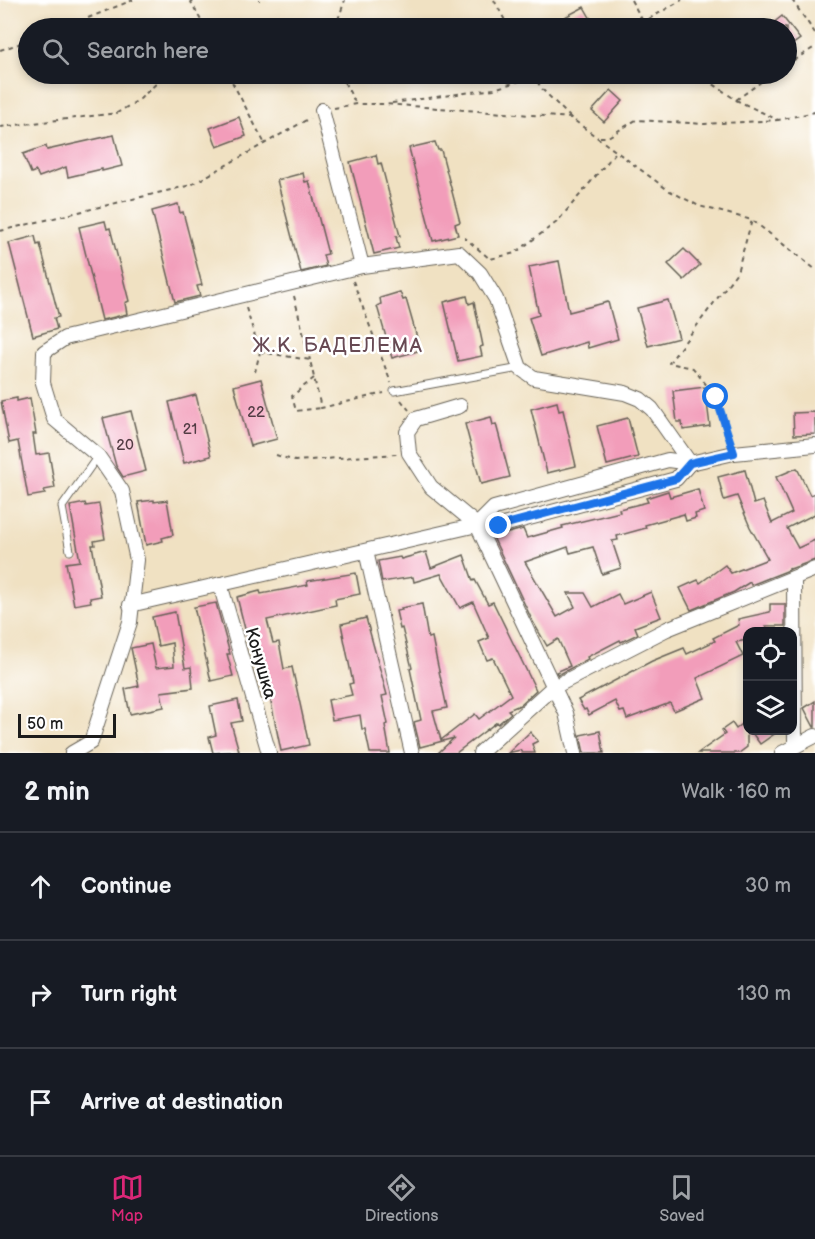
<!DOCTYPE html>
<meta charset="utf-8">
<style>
body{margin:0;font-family:"Balsamiq Sans",sans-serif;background:#20242c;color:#f1f3f6}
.controls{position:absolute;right:18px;bottom:18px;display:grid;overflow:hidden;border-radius:12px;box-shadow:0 3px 9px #0003}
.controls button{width:54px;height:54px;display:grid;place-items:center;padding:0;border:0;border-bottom:2px solid #363941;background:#171b24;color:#f1f3f6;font:30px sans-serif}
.scale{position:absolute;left:18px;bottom:15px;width:98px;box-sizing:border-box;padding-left:6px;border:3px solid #1c1c1c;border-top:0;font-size:16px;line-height:21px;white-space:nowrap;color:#1c1c1c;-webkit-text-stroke:4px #fff;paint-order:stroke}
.stop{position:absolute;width:18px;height:18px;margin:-14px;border:4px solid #1a73e8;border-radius:50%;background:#fff}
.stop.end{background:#1a73e8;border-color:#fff;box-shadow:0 2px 6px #0008}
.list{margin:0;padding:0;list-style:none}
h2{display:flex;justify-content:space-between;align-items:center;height:78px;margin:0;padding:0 24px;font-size:26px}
h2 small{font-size:20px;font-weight:400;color:#9ea1a6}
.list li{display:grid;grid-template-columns:39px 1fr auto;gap:18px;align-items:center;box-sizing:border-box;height:108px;padding:0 24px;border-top:2px solid #363941}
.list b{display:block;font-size:22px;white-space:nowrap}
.list em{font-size:20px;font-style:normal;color:#9ea1a6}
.icon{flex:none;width:33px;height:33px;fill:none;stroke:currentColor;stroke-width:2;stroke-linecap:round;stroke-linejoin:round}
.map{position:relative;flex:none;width:815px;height:753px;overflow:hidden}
.search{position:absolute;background:#171b24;box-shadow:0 3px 9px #0003;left:18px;right:18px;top:18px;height:66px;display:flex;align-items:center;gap:15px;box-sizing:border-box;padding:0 21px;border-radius:33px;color:#9ea1a6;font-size:22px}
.sheet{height:402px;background:#171b24}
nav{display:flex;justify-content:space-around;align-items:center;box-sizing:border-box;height:84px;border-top:2px solid #363941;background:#171b24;font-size:16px;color:#9ea1a6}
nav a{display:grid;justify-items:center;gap:3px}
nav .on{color:#db2777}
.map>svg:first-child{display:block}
</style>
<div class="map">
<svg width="815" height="753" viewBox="0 0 815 753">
<rect width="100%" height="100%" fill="#fff"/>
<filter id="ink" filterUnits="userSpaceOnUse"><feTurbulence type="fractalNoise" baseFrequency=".0167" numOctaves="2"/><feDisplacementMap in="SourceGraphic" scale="12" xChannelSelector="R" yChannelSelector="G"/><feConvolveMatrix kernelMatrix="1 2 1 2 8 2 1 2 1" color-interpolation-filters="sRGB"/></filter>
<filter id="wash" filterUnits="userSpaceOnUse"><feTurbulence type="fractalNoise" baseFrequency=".008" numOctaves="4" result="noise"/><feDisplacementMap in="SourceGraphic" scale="24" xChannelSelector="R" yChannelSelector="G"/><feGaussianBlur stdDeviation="1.35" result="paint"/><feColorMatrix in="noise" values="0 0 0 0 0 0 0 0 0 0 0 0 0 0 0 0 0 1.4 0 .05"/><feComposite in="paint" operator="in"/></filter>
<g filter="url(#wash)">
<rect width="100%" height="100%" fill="#f0e1c2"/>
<g id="blocks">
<g fill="#f29dba">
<polygon points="584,7 596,28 544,28"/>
<polygon points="782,16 800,39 786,49 786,28 767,28"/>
<polygon points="611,90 623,101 604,122 592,111"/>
<polygon points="239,117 246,136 217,147 210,128"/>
<polygon points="114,135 122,166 102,171 102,169 68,177 66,167 39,177 36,171 31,173 23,154 46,146 47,150"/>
<polygon points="435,142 438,150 441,150 460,222 455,224 458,235 433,241 409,148"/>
<polygon points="376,155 378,164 381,163 400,236 396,237 399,248 374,254 350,162"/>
<polygon points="303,173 305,182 309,181 328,254 323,255 326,266 301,272 277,180"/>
<polygon points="178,204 180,213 183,212 202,285 197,286 200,296 175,302 152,211"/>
<polygon points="105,221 107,229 110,228 129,301 125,303 127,314 102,320 79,227"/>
<polygon points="35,236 37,245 40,244 59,317 54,318 57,329 33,336 9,243"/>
<polygon points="684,249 700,265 684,280 668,264"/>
<polygon points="559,261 569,312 608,302 618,339 588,348 587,342 541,356 529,318 539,315 529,267"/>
<polygon points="400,292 403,300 406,299 418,341 415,342 418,351 392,358 377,306 381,304 380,298"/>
<polygon points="467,296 469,304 474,302 483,346 480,347 482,356 458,361 444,302"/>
<polygon points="668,300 679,338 648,346 637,308"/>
<polygon points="261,379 277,439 250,446 234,386"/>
<polygon points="705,387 710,426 683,430 682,422 677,422 673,391"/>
<polygon points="196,395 211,456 184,463 169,402"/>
<polygon points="17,398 17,401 30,398 36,434 33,434 36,455 49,453 55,488 44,490 45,494 28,497 18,441 9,443 1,401"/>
<polygon points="557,402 559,411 563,410 576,466 547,473 531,409"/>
<polygon points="131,411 146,471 123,477 116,466 103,418"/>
<polygon points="815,412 815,434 794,435 793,413"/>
<polygon points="491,417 493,425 496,424 510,477 481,484 465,424"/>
<polygon points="628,418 638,457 607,465 597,426"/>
<polygon points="797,468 810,495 815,493 815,514 787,528 798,548 815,540 815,560 790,569 789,567 789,570 751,585 750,582 734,592 691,610 680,588 698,580 700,583 725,565 731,573 768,559 750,527 737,496 724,500 718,477 745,470 754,504 763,501 772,523 792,513 776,477"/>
<polygon points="698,489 704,511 695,514 696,518 686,521 684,514 645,525 646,528 617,536 618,540 612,541 621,568 602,574 593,547 570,553 568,547 525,562 557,617 575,607 568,593 585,593 593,607 618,594 623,604 651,592 661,617 635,627 638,634 621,642 620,640 587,657 588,659 558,675 556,672 570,666 558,639 547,646 532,620 493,537 523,529 527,538 563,528 562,526 620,512 619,509 648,502 646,498 668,491 670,497"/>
<polygon points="154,500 154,502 167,500 173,535 162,538 163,541 146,545 138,502"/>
<polygon points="85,503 86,506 99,504 105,539 94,541 95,545 92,545 101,596 90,598 91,602 74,605 66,563 80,561 70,506"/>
<polygon points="426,552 431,568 464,555 473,581 475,580 488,604 493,602 536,690 520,705 508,710 511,713 498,724 497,722 456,753 438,753 454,738 420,747 414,722 421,720 410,669 412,668 402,628 400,629 396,611 402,610 401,608 422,604 428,638 432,637 436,657 447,708 433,711 441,740 475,714 479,719 511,695 493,658 487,660 479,642 489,638 473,602 460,608 441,574 414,582 413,577 382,582 378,561 400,557 401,559"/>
<polygon points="356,573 360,594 335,599 336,605 267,620 273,643 279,642 284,669 292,667 309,745 281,751 270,697 266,698 251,636 247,637 237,597 260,591 261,594 308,585 307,581"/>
<polygon points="216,603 230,654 227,654 233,676 211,681 194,607"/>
<polygon points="770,604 785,604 785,626 766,626 768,632 747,632 747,640 736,642 743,656 697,678 705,698 674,711 670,703 627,719 624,711 620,712 615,701 589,715 586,709 584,710 578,700 652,661 684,648 687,654 715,641 713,638 739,625 738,619 770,612"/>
<polygon points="175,612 185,668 191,667 193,688 161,692 164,707 130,714 125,689 139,686 131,648 151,644 156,668 174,666 172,643 158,646 152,617"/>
<polygon points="366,618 387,695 382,696 388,724 385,725 390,753 370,753 365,729 362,729 360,715 332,720 328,700 352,695 349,684 353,683 341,624"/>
<polygon points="238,700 242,721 231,723 239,751 213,753 209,737 216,735 210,706"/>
<polygon points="815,701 815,727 814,727 804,708"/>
<polygon points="747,720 747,747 739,753 698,753 725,734 722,730 732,723 736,729"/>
<polygon points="750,730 780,730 760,744"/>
<polygon points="600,731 604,753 584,753 580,735"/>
<polygon points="530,732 538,741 532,744 535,753 522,753 520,750 508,753"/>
</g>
</g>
</g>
<g filter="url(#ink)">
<use href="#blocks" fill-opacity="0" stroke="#666156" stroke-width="1.5"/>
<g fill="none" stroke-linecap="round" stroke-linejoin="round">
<defs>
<g id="lane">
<polyline points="394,391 520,368"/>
<polyline points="70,551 62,507 98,456"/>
</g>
<g id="street">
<polyline points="322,110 362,266"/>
<polyline points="460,406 416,419 407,432 409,453 431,487 477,525 566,713 575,753"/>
<polyline points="477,525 494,508 668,460 690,463 734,453 815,445"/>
<polyline points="366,551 412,753"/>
<polyline points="794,578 795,745"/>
<polyline points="220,584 269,753"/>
<polyline points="130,605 477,525 499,526 676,479 690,463"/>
<polyline points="72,753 91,742 130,622 137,560 122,491 98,456 54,419 43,383 44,352 65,338 362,266 459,253 480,273 496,299 520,368 534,378 625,393 640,399 652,409 690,463"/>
<polyline points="480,753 552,688 667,629 815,569"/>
<polyline points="782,753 815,736"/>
</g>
</defs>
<use href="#lane" stroke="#666156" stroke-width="9"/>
<use href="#street" stroke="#666156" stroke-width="16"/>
<g stroke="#666156" stroke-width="2" stroke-dasharray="4.5 4.5" stroke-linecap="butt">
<polyline points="190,0 205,28"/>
<polyline points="259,0 260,0"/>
<polyline points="494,0 509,28"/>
<polyline points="631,0 644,23 649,28"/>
<polyline points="792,0 815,33"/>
<polyline points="63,28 133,0"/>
<polyline points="335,28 345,0"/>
<polyline points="633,28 682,0"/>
<polyline points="0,50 28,41"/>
<polyline points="786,65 815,47"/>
<polyline points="149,74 160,80"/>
<polyline points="228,74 265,144"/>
<polyline points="340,74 356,104"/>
<polyline points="532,74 543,90 571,118"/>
<polyline points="699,74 736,100 778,120 815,112"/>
<polyline points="736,100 772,74"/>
<polyline points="392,103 494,89 542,74"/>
<polyline points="334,108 356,104 385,104 571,118 668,190 699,206 752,220 815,269"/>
<polyline points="0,127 117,113 140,99 160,80 171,74"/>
<polyline points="600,137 608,137 636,120 705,124 778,120"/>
<polyline points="0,231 191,185 310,118"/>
<polyline points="465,240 465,238 490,259 515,253 557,222 616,152"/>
<polyline points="353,281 391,383"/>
<polyline points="294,296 310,360"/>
<polyline points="246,308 260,352 255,372"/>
<polyline points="260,352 310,360 321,408 384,393"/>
<polyline points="314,378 292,396 296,411 321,408"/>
<polyline points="401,400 409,410"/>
<polyline points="730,442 716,397 693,368 669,363 737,272 752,220"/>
<polyline points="276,455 295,461 397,454"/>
</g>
<use href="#lane" stroke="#fff" stroke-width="7"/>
<use href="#street" stroke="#fff" stroke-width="14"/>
</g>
</g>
<g fill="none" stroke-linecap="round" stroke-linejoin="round" filter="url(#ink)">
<polyline stroke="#1a73e8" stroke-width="8" points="499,526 676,479 690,463 734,453 716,397"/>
</g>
<g text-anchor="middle" stroke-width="5" stroke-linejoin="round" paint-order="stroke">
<g font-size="15" fill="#523c44">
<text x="256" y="417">22</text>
<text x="190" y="434">21</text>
<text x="125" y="450">20</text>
</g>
<g font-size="18" fill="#1c1c1c" stroke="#fff">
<text transform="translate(261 663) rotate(74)" y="6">Конушка</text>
</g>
<g font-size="20" letter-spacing="1.5" fill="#674953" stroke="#fff">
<text x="338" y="352">Ж.К. БАДЕЛЕМА</text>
</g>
</g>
</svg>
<div class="controls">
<button><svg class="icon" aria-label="locate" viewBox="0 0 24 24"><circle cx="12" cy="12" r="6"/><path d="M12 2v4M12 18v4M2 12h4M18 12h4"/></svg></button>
<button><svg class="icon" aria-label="layers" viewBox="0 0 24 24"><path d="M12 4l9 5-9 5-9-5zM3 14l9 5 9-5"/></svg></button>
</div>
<div class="scale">50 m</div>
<div class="stop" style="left:716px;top:397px"></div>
<div class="stop end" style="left:499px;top:526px"></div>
<div class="search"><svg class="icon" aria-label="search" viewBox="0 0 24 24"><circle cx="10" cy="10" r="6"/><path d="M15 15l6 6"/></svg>Search here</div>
</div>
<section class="sheet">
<h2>2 min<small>Walk · 160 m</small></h2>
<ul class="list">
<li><svg class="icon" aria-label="ahead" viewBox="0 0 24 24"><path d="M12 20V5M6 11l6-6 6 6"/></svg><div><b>Continue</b></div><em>30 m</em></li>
<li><svg class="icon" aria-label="right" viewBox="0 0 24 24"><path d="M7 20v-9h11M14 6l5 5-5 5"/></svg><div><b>Turn right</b></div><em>130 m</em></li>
<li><svg class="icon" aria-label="arrive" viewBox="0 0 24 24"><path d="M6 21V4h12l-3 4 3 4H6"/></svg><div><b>Arrive at destination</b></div></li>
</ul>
</section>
<nav>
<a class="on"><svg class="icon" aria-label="map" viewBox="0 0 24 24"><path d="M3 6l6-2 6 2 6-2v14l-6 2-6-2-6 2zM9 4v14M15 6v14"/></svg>Map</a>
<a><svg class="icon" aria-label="directions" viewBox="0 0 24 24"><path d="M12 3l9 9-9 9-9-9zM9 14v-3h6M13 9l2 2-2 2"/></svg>Directions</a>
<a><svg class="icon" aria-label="saved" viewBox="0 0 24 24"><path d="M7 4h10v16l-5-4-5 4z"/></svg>Saved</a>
</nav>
